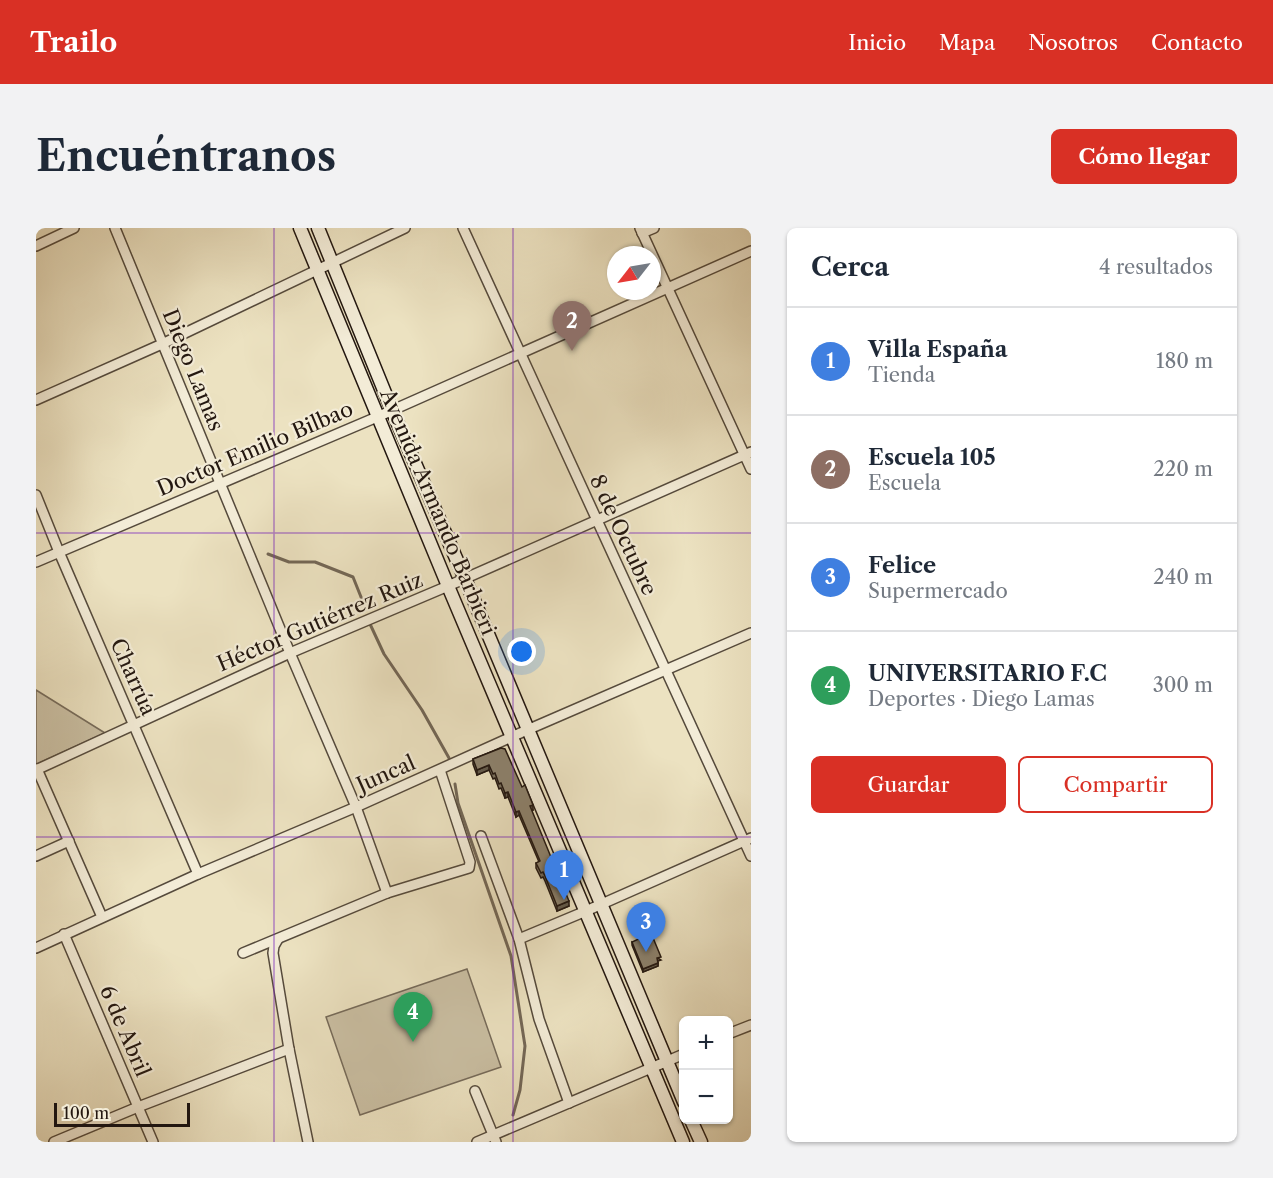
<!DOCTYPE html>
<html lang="es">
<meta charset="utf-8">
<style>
body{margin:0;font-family:"Libre Caslon Text",serif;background:#f2f2f3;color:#1f2937}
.controls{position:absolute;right:18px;bottom:18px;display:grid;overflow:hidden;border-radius:9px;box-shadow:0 2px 4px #0004}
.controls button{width:54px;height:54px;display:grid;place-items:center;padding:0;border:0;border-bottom:2px solid #e0e1e3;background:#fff;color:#1f2937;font:30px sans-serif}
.compass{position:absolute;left:571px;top:18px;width:54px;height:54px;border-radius:50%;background:#fff;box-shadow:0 2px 4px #0004;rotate:239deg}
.scale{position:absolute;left:18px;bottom:15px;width:136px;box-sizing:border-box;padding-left:6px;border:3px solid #231710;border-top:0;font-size:16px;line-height:21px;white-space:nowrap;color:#231710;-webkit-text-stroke:4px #f3ecd7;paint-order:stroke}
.you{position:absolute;left:486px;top:424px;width:21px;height:21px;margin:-15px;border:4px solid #fff;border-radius:50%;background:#1a73e8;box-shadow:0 0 0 9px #1a73e833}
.badge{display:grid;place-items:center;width:39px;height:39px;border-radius:50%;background:#d93025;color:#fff;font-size:20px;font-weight:700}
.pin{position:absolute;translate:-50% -50px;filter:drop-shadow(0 2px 3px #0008)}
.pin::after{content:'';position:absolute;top:32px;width:21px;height:18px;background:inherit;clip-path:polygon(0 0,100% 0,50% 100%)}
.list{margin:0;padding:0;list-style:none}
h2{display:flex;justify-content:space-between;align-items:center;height:78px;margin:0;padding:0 24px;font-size:26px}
h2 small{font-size:20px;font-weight:400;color:#747a83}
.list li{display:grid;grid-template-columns:39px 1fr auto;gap:18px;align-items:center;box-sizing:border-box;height:108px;padding:0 24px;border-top:2px solid #e0e1e3}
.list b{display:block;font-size:22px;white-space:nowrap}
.list p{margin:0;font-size:20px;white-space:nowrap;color:#747a83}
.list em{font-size:20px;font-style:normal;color:#747a83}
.actions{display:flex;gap:12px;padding:18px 24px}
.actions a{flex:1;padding:14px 0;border:2px solid #d93025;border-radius:9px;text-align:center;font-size:21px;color:#d93025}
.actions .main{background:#d93025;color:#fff}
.map{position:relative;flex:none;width:715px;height:914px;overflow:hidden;border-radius:9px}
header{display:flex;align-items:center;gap:36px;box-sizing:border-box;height:84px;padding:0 30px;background:#d93025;color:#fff}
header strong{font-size:28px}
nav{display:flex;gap:33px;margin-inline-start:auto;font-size:21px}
.intro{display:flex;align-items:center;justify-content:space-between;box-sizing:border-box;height:144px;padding:0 36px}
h1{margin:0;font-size:42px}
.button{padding:15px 27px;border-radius:9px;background:#d93025;color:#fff;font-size:21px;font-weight:700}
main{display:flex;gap:36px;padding:0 36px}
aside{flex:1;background:#fff;border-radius:9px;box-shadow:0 2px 4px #0004}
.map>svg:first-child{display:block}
</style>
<header>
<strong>Trailo</strong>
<nav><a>Inicio</a><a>Mapa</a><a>Nosotros</a><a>Contacto</a></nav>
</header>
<div class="intro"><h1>Encuéntranos</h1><a class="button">Cómo llegar</a></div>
<main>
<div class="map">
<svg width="715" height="914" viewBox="0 0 715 914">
<rect width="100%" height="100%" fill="#ece2c1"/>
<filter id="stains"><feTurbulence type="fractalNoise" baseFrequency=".00333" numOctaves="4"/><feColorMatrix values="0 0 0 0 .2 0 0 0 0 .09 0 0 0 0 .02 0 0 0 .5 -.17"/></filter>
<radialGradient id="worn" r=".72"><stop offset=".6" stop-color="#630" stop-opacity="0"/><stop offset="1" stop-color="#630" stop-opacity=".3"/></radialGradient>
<g fill="#cabfa3" stroke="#766b5a" stroke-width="1.5">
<polygon points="0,462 69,505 0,536"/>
<polygon points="431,741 465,839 324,887 290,789"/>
</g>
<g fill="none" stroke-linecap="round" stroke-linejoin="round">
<g stroke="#736756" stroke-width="3">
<polyline points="232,326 253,334 279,334 317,349 329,379"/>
<polyline points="334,396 348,426 386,482 413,530"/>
<polyline points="419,556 422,575 475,728 489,818 484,862 477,887"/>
</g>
<defs>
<g id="street">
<polyline points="79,0 254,425 320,579 351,665"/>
<polyline points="427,0 715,628"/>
<polyline points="604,0 715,241"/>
<polyline points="606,5 618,0"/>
<polyline points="0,18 38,0"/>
<polyline points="0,172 126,116 369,0"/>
<polyline points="0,267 23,324 162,646"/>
<polyline points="0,334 341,189 715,23"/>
<polyline points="1,541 66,689"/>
<polyline points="0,542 254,425 412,358 715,224"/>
<polyline points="445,608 483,711 503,791 533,875"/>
<polyline points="0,628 33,613"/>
<polyline points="28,706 117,914"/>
<polyline points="242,711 238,718 237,725 253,821 272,914"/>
<polyline points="483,711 550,683 715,610"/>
<polyline points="0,720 162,646 320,579 491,502 715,405"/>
<polyline points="207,725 351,665 433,640 434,634 404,542"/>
<polyline points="692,806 715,797"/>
<polyline points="439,863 460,914"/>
<polyline points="18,914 102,879 253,821"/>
<polyline points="441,914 648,826"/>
</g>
<g id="secondary">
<polyline points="264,0 412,358 647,914"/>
<polyline points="282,0 356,182 429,351 648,874"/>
<polyline points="655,892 665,914"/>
</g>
</defs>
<use href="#street" stroke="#554a3c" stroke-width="12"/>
<use href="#secondary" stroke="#231710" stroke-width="15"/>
<use href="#street" stroke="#f3ecd7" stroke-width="9"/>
<use href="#secondary" stroke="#f3ecd7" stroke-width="12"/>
</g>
<g fill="#786f5d" stroke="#231710" stroke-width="1.5">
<polygon points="465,520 497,582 495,582 533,678 521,683 509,653 507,649 505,650 500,640 500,635 503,634 483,587 480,589 472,569 469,570 465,560 463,561 459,550 457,551 453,542 441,547 437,536 437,531"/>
<polygon points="596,714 625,732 622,733 622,738 607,744 596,717"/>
</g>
<g fill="#625a4c" stroke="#231710" stroke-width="1.5">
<polygon points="453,537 453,542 441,547 441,542"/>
<polygon points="472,564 472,569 469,570 469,565"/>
<polygon points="497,577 497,582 494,583 494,578"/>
<polygon points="483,583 483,587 480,589 480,584"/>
<polygon points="533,673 533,678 521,683 521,678"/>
<polygon points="622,735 622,738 607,744 607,741"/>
</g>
<g fill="#8c816c" stroke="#231710" stroke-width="1.5">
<polygon points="465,520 469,521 486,559 489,557 497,577 494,578 533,673 521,678 509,648 507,644 505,645 500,635 504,633 483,583 480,584 472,564 469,565 465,555 463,556 459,545 457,546 453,537 441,542 437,531"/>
<polygon points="615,705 625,729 621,730 622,735 607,741 596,714"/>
</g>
<path fill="none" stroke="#7b2cbf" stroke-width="1.5" stroke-opacity="0.55" d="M 238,0 L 238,914M 477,0 L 477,914M 0,305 L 715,305M 0,609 L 715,609"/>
<g text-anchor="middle" stroke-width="4.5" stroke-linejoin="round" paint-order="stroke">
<g font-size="21" fill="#231710" stroke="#f3ecd7">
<text transform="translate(157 142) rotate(68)" y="7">Diego Lamas</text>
<text transform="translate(219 221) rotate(-23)" y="7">Doctor Emilio Bilbao</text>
<text transform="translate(402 284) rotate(67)" y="7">Avenida Armando Barbieri</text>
<text transform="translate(587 307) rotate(65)" y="7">8 de Octubre</text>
<text transform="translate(284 394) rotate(-23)" y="7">Héctor Gutiérrez Ruiz</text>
<text transform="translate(97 449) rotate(66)" y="7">Charrúa</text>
<text transform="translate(350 546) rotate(-24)" y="7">Juncal</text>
<text transform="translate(89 803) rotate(67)" y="7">6 de Abril</text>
</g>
</g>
<rect width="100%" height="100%" filter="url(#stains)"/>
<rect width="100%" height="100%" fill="url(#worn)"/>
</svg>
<div class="controls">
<button>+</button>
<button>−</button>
</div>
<svg class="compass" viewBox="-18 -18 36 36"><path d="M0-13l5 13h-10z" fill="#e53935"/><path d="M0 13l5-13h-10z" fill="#747a83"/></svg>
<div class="scale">100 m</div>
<div class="you"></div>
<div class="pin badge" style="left:528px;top:672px;background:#3f7fe0">1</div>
<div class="pin badge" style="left:536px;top:123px;background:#8d6e63">2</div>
<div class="pin badge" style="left:610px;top:724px;background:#3f7fe0">3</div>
<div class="pin badge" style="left:377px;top:814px;background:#2e9e5b">4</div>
</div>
<aside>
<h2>Cerca<small>4 resultados</small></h2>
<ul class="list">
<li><span class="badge" style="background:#3f7fe0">1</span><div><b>Villa España</b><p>Tienda</p></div><em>180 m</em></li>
<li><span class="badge" style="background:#8d6e63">2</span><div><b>Escuela 105</b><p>Escuela</p></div><em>220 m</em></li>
<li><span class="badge" style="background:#3f7fe0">3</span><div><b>Felice</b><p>Supermercado</p></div><em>240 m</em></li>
<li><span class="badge" style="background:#2e9e5b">4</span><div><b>UNIVERSITARIO F.C</b><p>Deportes · Diego Lamas</p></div><em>300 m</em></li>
</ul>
<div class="actions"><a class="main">Guardar</a><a>Compartir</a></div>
</aside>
</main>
